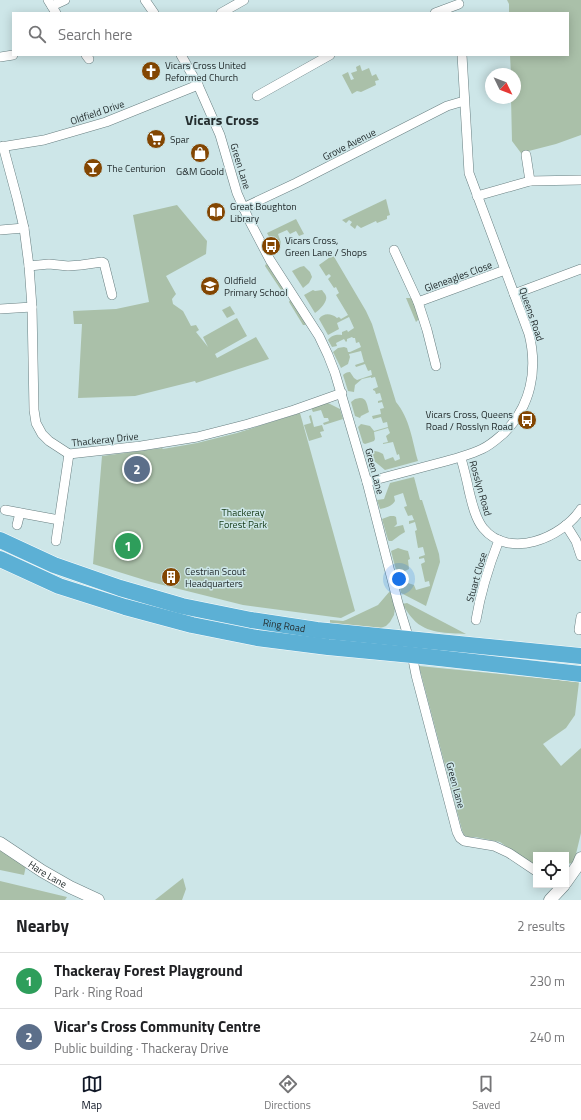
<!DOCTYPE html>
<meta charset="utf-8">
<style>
body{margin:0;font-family:"Titillium Web",sans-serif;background:#f2f2f2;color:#202124}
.controls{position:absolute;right:12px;bottom:12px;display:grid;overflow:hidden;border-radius:0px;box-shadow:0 2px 10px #0003}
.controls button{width:36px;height:36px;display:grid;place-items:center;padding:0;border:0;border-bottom:1px solid #e0e0e0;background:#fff;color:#202124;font:20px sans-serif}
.compass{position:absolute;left:485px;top:68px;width:36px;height:36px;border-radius:50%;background:#fff;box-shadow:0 2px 10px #0003;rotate:133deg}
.you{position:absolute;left:399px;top:579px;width:14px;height:14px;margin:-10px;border:3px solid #fff;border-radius:50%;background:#1a73e8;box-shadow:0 0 0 6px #1a73e833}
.badge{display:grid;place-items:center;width:26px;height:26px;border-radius:50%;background:#111827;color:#fff;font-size:13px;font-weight:700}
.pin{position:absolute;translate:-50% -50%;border:2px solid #fff;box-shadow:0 1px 4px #0006}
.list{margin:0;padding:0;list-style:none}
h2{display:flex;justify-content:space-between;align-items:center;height:52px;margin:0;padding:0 16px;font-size:17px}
h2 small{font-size:13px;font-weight:400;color:#757577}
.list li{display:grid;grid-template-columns:26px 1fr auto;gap:12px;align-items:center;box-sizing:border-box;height:56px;padding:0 16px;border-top:1px solid #e0e0e0}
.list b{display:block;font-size:15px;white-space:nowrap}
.list p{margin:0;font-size:13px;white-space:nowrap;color:#757577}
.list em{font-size:13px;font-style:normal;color:#757577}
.icon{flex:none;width:22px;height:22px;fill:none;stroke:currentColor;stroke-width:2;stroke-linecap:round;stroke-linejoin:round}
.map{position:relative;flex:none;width:581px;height:900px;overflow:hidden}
.search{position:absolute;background:#fff;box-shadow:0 2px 10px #0003;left:12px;right:12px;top:12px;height:44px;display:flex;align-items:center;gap:10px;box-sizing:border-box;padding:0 14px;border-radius:0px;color:#757577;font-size:15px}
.sheet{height:164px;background:#fff}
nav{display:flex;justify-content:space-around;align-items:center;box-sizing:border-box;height:56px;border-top:1px solid #e0e0e0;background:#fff;font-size:11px;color:#757577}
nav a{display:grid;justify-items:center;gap:2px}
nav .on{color:#111827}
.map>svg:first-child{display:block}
</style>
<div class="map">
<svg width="581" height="900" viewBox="0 0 581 900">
<rect width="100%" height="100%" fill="#cde6e8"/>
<g fill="#aac0a9">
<polygon points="507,0 581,0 581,135 556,144 521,153 512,141 511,98 515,98 515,74 511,74 510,55 568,55 568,13 509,13 509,4"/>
<polygon points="360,65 362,71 369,68 372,76 376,74 379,80 375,81 376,85 361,92 357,91 352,94 342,75 348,72 351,80 354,79 351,73 357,71 356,67"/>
<polygon points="386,199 390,215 387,216 387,219 377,223 376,221 361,228 357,225 355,229 350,225 352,222 349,220 346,223 342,220"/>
<polygon points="177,205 207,241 206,254 166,276 176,294 172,299 173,304 183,311 191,326 196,325 199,330 196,332 208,347 203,337 237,318 247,336 215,354 217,358 256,337 269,359 196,383 195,381 135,396 78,398 82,324 74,324 73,311 116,309 149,302 133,215"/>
<path d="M 296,219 L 304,234 L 299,236 L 296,231 L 290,234 L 287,230 L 278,234 C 280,241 285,247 275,248 L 267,233 Z"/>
<path d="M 333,255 L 366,311 L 372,324 L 396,402 C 410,419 412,440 418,461 L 385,470 L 373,460 L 368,460 L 366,455 C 371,449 377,451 383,454 L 385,460 L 393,457 L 395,461 L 400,459 L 399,454 L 397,455 L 393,442 L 383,444 L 383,443 L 388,442 L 386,436 L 390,433 L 388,428 L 374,432 L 375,439 L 374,441 L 365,444 L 363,443 L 358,427 L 361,424 L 370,426 L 374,431 L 388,427 L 387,422 L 383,423 L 381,417 L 373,419 L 372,416 L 381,414 L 380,409 L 384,408 L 382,402 L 378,403 L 378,401 L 382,400 L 380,393 L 376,394 L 375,391 L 373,390 L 373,389 L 378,387 L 375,377 L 371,378 L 371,377 L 362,379 L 355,385 L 354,392 L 348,391 L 343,375 C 345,373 347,372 350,372 L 354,378 L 357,380 L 372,375 L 371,370 L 368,371 L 365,364 L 356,367 L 355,365 L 364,362 L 361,351 L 349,354 L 350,357 L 348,364 L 341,368 L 333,352 L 338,348 L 344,347 L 347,348 L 348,352 L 350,352 L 361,347 L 359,342 L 356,343 L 355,338 L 353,338 L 352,337 L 347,339 L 347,341 L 346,342 L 344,339 L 336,343 L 337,346 L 332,347 L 328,340 C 331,335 337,334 342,335 L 342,332 L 347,330 L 348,332 L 354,328 L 349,317 L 337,323 L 339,329 L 328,335 L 319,319 C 323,313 331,313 337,318 L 339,317 L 341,319 L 348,315 L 336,295 L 339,293 L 336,287 L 334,288 L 328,279 L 331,276 L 329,274 L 326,276 L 319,265 Z"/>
<polygon points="266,264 268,265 286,292 286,295 283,293 265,266"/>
<polygon points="304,266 310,272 312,277 309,283 303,288 292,271 300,267"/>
<path d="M 313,290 L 315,291 L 322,290 C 323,292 325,293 326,296 C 328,301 320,310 315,313 L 304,295 Z"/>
<polygon points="406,298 413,298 420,318 416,322"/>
<polygon points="290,300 291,300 306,324 305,325 303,325 289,302"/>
<polygon points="230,306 235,314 227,318 222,310"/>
<path d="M 360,398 C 367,398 367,405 369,412 L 361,416 L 360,418 L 355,416 L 351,402 L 355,399 Z"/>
<polygon points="328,403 340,409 343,419 324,425 323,423 329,421 328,418 324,418 321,410 313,412 311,408"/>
<polygon points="300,413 355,611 341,618 243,605 151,582 93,564 102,456 162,448 163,449 197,443 237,433"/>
<polygon points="311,415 314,427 322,425 324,431 320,432 322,437 309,441 304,425 311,423 309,416"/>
<path d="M 414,477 L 420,500 L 422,500 L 439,554 L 440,562 L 426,606 L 401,593 L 399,584 L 405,582 L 414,585 L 416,590 L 430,586 L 429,581 L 425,582 L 421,564 L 425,562 L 424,558 L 419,559 L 419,557 L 425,555 L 423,547 L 418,548 L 415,531 L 417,530 L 415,522 L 409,524 L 409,521 L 414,520 L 412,515 L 408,516 L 404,507 L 407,506 L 403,493 L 394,496 L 395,501 C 392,506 386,508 380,509 L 377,500 L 384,499 L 390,483 Z"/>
<polygon points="390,516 394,516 396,517 397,524 394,527 403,525 405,532 400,535 392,541 389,541 388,540 382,519"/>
<polygon points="398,548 404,550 408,551 410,559 408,560 409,569 403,572 397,574 391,551"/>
<polygon points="390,591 395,608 394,615 390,622 386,626 378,629 330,625 330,620 343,621 346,620 378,605"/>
<path d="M 407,603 L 466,634 C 448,633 426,634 413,619 C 409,615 406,609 402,604 Z"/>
<polygon points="419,666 579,682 575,715 566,728 543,744 561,766 581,748 581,833 576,854 573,863 566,864 566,855 536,855 536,868 500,842 475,837 468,837 464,835 462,830"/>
<polygon points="0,849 26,866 24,875 0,870"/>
<polygon points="183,878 186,889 182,900 155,900"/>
<polygon points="0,881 67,897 65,900 0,900"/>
</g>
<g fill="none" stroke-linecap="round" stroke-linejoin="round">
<defs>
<g id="street">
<polyline points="48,0 56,13"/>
<polyline points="145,0 154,13"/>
<polyline points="52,6 65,0"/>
<polyline points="221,13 244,0"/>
<polyline points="435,13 459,4"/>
<polyline points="86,55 89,59"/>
<polyline points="181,55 198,85 220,135 237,193 249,220 270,260 319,336 328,355 335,373 367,482 398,603 409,639 416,675 457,832 460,838 464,841 494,846 509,853 536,871"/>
<polyline points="0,57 13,55"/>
<polyline points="257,96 330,55"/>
<polyline points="3,146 17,198 24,228 29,266 32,307 34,410 36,423 42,434 49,441 69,454 141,446 197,437 248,424 294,410 342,393"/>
<polyline points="0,147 44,140 106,122 198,85"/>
<polyline points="526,155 530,181"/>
<polyline points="477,196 530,181 581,180"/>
<polyline points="243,208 296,183 447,106 464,101"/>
<polyline points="0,230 24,228"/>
<polyline points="394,250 418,302"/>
<polyline points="29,266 49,264 68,266 81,265 102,262 104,263 112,295"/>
<polyline points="514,294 581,269"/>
<polyline points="0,309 32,307"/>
<polyline points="436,366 427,330 418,302 505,270"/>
<path d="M 461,458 C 464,469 467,480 469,491 C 472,503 475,518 483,528 C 509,560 562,538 581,509"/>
<path d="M 367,482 C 390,476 413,470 435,464 C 451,460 467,456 482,449 C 491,445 497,439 504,433 C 531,406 538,370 529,334 L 469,173 L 462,55"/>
<polyline points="5,510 59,520"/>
<polyline points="17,525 20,513"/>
<polyline points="566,525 576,541 581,556"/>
<polyline points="56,541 69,454"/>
<path d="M 476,620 C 481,590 488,568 499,540"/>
<polyline points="579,630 581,617"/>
</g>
<g id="secondary">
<path id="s1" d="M 0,843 L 42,871 L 70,887 L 98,900"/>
<polyline points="566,882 578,865 581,858"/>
<polyline points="550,900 564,885"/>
</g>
<g id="highway">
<path id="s2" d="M 0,540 L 54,565 L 120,588 L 182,606 L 251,620 L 317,630 L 581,656"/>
<polyline points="0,559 59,586 125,607 192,625 257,638 328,647 412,655 581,674"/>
</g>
</defs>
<use href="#street" stroke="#687f81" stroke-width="10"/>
<use href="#secondary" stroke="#687f81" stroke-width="13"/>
<use href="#highway" stroke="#fff" stroke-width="17"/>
<use href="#street" stroke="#fff" stroke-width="9"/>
<use href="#secondary" stroke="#fff" stroke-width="12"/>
<use href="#highway" stroke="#5cb0d5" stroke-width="16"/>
</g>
<defs>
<symbol id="church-disc" viewBox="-11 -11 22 22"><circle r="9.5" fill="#834602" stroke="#cde6e8"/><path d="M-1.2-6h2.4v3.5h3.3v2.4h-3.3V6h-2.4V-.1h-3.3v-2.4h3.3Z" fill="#fff"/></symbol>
<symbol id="supermarket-disc" viewBox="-11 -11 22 22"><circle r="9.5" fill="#834602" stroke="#cde6e8"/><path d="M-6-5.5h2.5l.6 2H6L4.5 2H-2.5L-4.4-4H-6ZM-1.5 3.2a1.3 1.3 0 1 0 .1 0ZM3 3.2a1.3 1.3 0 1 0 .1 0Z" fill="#fff"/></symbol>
<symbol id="shop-disc" viewBox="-11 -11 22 22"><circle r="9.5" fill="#834602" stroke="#cde6e8"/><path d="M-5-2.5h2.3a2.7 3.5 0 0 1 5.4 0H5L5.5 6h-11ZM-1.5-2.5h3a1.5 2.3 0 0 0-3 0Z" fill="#fff"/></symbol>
<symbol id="bar-disc" viewBox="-11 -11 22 22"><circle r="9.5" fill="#834602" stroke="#cde6e8"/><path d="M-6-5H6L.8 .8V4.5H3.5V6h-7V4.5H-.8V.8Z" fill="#fff"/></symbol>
<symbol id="library-disc" viewBox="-11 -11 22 22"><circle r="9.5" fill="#834602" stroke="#cde6e8"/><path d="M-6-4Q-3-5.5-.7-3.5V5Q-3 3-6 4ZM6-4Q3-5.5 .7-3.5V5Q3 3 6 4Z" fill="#fff"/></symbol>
<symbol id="bus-disc" viewBox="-11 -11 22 22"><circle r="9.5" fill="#834602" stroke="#cde6e8"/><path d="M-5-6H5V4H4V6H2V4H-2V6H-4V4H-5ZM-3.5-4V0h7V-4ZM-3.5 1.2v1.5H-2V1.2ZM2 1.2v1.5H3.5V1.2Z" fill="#fff"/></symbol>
<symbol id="school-disc" viewBox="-11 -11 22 22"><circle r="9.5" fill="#834602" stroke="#cde6e8"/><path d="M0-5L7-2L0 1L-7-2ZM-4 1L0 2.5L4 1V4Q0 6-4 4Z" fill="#fff"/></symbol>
<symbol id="building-disc" viewBox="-11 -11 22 22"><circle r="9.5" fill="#834602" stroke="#cde6e8"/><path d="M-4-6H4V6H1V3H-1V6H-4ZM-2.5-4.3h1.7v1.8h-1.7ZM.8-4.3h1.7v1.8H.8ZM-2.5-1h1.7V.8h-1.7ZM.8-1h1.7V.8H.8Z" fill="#fff"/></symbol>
</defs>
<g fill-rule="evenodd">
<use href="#church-disc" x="140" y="60" width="22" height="22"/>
<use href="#supermarket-disc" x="145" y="128" width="22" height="22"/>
<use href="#shop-disc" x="189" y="142" width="22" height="22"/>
<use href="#bar-disc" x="82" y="157" width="22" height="22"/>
<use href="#library-disc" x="205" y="201" width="22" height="22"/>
<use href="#bus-disc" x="260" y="235" width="22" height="22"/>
<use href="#school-disc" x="199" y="275" width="22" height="22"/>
<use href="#bus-disc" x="516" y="409" width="22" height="22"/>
<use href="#building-disc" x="160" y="566" width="22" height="22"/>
</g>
<g text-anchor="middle" stroke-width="3" stroke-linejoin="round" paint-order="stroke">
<g font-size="10" fill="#242d2e" stroke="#cde6e8" text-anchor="start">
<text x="165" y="69">Vicars Cross United<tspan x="165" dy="12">Reformed Church</tspan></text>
<text x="170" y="143">Spar</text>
<text x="107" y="172">The Centurion</text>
<text x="200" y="175" text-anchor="middle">G&amp;M Goold</text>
<text x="230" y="210">Great Boughton<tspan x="230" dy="12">Library</tspan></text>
<text x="285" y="244">Vicars Cross,<tspan x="285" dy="12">Green Lane / Shops</tspan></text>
<text x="224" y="284">Oldfield<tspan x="224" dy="12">Primary School</tspan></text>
<text x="513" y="418" text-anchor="end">Vicars Cross, Queens<tspan x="513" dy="12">Road / Rosslyn Road</tspan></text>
<text x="185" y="575">Cestrian Scout<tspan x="185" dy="12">Headquarters</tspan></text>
</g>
<g font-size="10" fill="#242d2e" stroke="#cde6e8">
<text transform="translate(97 112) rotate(-19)" y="4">Oldfield Drive</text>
<text transform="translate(349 144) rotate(-27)" y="4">Grove Avenue</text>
<text transform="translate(241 166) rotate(73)" y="4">Green Lane</text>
<text transform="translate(458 276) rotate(-20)" y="4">Gleneagles Close</text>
<text transform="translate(532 314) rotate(71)" y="4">Queens Road</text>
<text transform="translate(105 439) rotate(-6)" y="4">Thackeray Drive</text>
<text transform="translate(375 471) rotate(75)" y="4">Green Lane</text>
<text transform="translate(481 488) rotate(74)" y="4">Rosslyn Road</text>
<text transform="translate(476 577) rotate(-74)" y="4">Stuart Close</text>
<text dy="4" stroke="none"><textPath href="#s2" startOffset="298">Ring Road</textPath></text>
<text transform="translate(456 785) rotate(75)" y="4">Green Lane</text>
<text dy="4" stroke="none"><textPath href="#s1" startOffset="57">Hare Lane</textPath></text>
</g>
<g font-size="10" fill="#113712" stroke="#cde6e8">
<text x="243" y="516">Thackeray<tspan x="243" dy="12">Forest Park</tspan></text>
</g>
<g font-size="14" font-weight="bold" fill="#242d2e" stroke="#cde6e8">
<text x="222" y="125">Vicars Cross</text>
</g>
</g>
</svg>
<div class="controls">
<button><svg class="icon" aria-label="locate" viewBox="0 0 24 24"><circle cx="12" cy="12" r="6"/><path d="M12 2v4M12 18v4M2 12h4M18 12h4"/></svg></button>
</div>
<svg class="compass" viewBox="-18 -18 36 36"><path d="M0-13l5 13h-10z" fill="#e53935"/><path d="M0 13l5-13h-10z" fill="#757577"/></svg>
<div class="you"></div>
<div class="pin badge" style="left:128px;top:546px;background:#2e9e5b">1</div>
<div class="pin badge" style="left:137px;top:469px;background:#5c6f8a">2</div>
<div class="search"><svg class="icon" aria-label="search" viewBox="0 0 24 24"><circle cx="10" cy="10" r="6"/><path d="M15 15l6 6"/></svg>Search here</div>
</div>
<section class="sheet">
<h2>Nearby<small>2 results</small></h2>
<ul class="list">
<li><span class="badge" style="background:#2e9e5b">1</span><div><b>Thackeray Forest Playground</b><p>Park · Ring Road</p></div><em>230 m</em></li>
<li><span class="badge" style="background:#5c6f8a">2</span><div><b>Vicar's Cross Community Centre</b><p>Public building · Thackeray Drive</p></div><em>240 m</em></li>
</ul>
</section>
<nav>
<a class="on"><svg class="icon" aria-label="map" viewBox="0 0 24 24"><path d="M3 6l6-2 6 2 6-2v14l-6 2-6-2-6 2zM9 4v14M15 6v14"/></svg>Map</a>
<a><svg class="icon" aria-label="directions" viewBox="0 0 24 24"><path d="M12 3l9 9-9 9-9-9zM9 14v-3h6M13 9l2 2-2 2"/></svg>Directions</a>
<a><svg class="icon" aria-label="saved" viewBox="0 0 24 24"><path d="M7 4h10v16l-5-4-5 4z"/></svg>Saved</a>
</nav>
